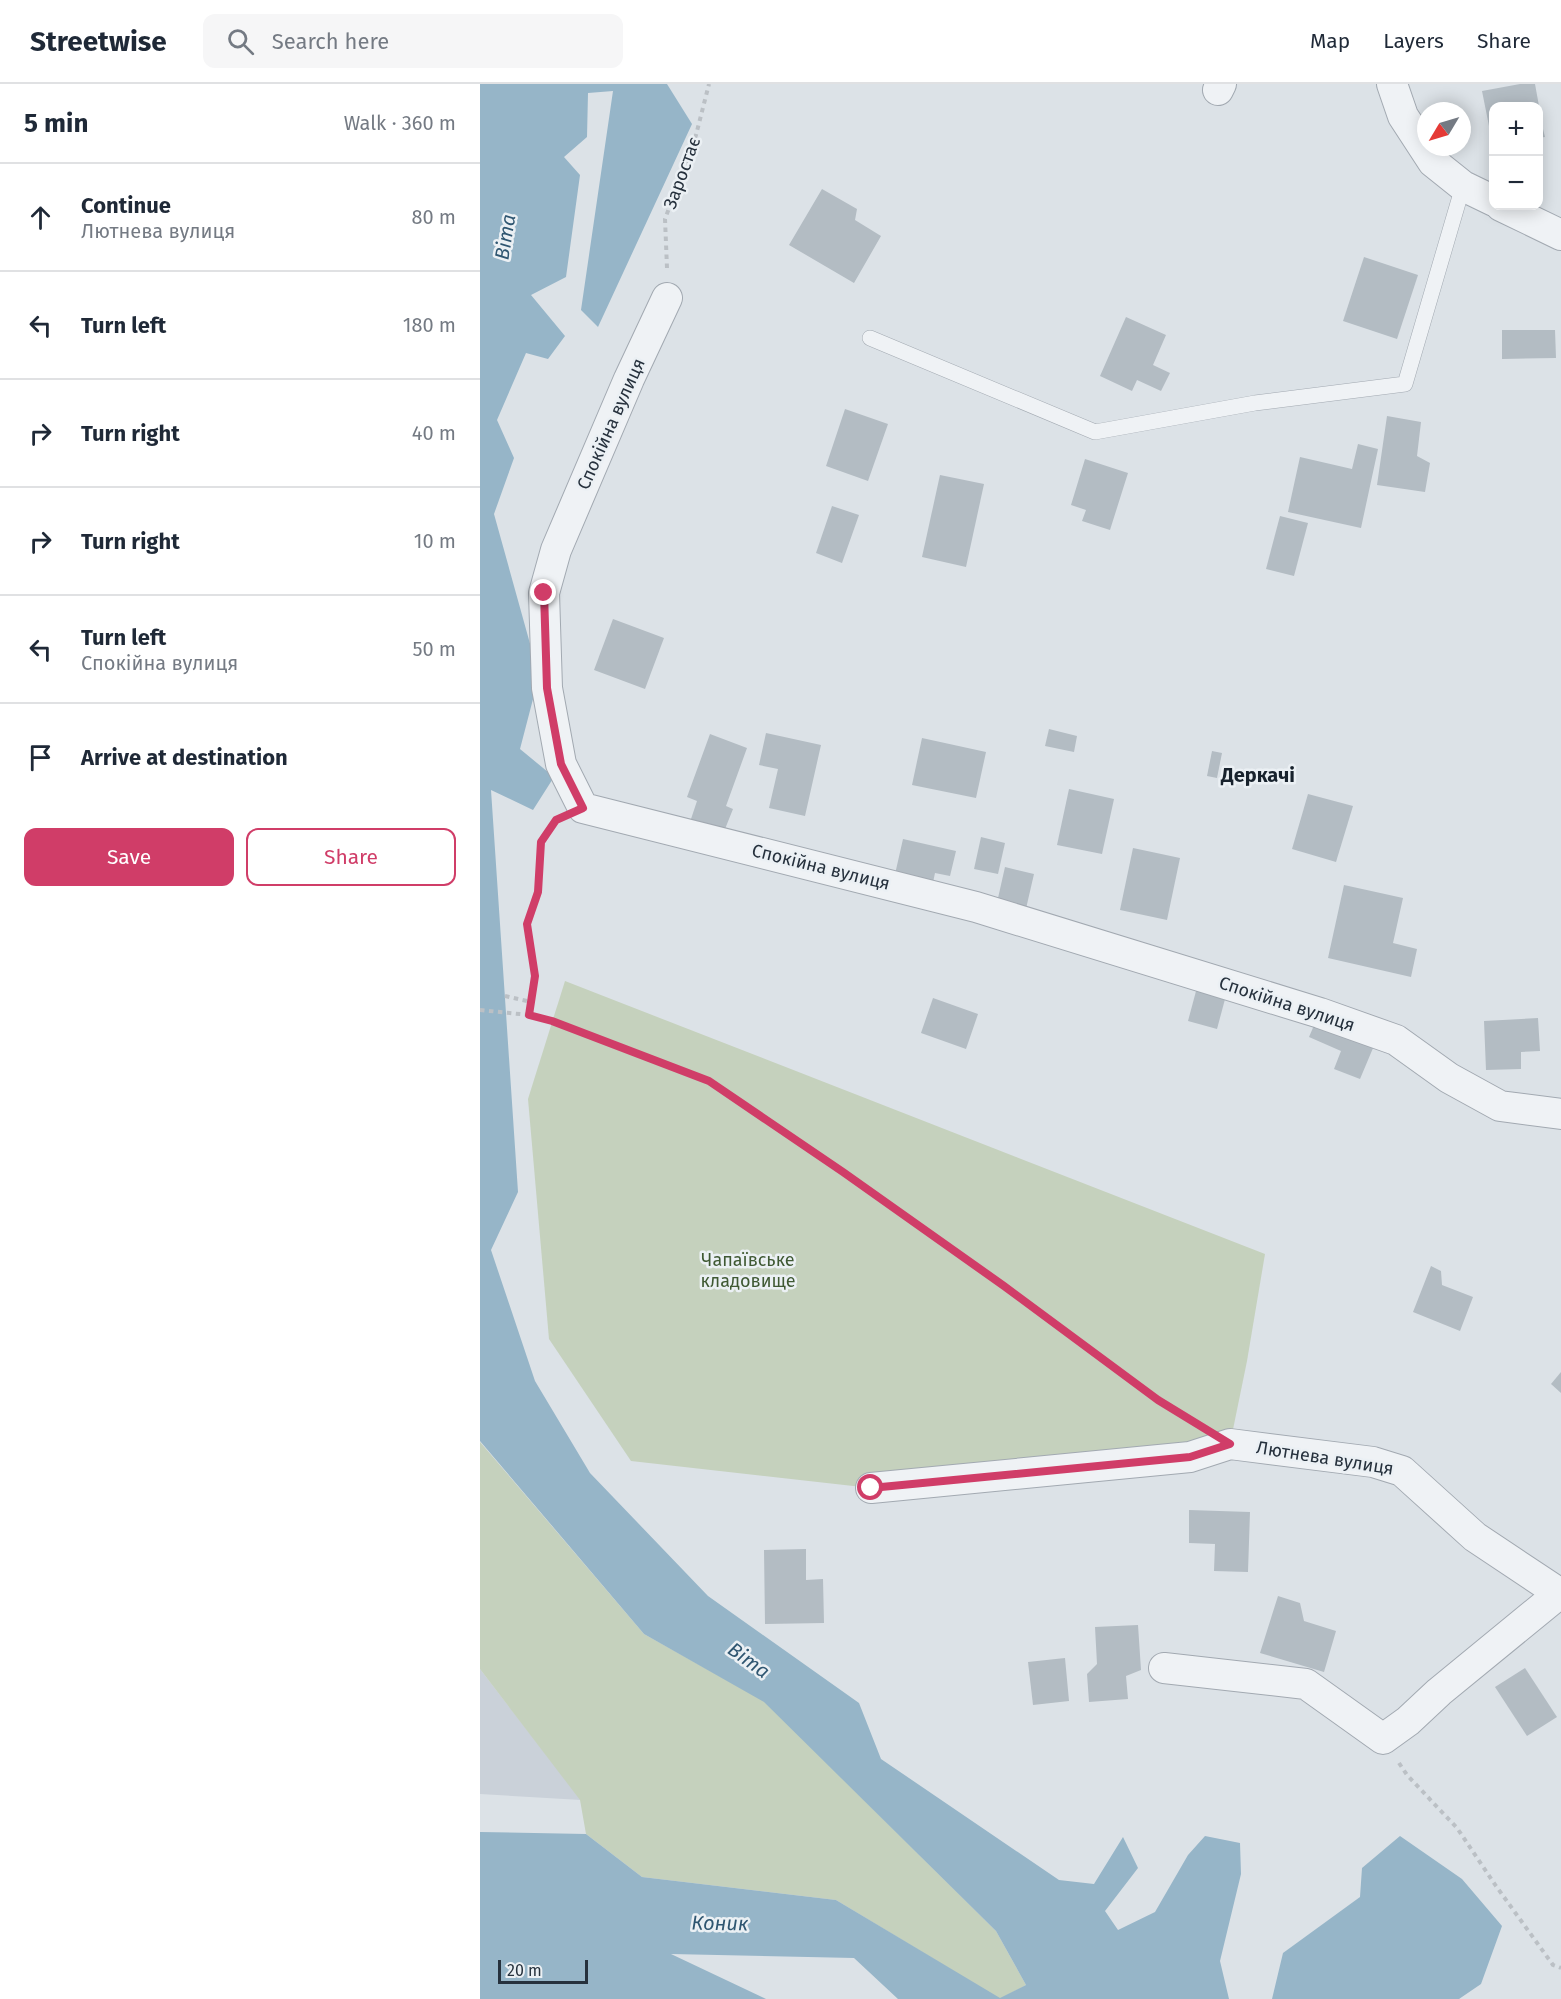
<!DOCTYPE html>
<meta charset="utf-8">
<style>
body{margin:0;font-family:"Fira Sans",sans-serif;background:#f6f6f7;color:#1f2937}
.controls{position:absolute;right:18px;top:18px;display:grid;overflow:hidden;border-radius:12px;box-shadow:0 3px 15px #0003}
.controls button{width:54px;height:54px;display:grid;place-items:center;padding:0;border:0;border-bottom:2px solid #e0e1e3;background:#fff;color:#1f2937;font:30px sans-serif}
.compass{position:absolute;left:937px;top:18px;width:54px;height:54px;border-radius:50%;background:#fff;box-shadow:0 3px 15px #0003;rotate:232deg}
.scale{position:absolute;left:18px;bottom:15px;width:90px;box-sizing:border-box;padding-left:6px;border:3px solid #26313d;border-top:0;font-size:16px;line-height:21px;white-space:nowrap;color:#26313d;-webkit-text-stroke:4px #ebf0f4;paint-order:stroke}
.stop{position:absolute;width:18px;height:18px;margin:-14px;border:4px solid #d03d68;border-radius:50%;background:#fff}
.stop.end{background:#d03d68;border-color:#fff;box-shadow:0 2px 6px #0008}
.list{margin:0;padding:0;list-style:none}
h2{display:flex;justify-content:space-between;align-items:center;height:78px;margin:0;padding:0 24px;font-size:26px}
h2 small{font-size:20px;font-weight:400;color:#747a83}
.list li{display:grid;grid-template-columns:39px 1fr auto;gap:18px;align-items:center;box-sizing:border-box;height:108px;padding:0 24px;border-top:2px solid #e0e1e3}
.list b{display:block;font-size:22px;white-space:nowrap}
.list p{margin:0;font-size:20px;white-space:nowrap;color:#747a83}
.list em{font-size:20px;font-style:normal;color:#747a83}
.actions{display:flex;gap:12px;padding:18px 24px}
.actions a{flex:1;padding:14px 0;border:2px solid #d03d68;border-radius:12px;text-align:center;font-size:21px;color:#d03d68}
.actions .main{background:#d03d68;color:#fff}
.icon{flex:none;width:33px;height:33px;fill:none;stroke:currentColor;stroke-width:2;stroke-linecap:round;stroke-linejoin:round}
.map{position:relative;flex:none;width:1081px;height:1915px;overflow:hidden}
header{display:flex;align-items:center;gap:36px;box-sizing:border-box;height:84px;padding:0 30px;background:#fff;border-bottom:2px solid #e0e1e3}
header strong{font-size:28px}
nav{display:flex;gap:33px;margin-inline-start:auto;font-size:21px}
.search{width:420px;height:54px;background:#f6f6f7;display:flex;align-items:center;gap:15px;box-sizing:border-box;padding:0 21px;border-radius:12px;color:#747a83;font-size:22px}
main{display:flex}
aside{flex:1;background:#fff}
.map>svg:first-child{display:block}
</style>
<header>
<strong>Streetwise</strong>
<div class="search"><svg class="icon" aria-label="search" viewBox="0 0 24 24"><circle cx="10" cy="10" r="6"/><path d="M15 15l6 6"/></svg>Search here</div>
<nav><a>Map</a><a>Layers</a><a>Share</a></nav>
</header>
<main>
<aside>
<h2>5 min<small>Walk · 360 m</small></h2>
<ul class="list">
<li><svg class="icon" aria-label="ahead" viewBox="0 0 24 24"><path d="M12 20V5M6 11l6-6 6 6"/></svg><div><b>Continue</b><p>Лютнева вулиця</p></div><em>80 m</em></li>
<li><svg class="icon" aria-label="left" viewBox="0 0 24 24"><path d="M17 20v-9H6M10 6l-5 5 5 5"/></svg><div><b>Turn left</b></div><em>180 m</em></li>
<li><svg class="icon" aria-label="right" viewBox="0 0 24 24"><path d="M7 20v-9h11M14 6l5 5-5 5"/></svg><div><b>Turn right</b></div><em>40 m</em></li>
<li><svg class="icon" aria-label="right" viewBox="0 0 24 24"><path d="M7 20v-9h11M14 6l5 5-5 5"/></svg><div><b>Turn right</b></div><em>10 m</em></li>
<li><svg class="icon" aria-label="left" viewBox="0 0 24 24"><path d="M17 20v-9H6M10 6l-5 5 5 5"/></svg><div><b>Turn left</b><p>Спокійна вулиця</p></div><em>50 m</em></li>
<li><svg class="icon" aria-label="arrive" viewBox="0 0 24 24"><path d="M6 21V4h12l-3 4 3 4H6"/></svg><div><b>Arrive at destination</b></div></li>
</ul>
<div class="actions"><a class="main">Save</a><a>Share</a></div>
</aside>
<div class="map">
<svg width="1081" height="1915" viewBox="0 0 1081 1915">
<rect width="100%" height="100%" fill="#dce2e7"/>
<polygon fill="#cad1d9" points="0,1585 101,1716 0,1710"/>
<g fill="#c5d1bd">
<polygon points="85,897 785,1170 767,1277 750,1360 391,1404 151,1377 69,1255 48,1015"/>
<polygon points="0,1358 164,1550 284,1617 516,1847 546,1901 520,1915 356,1816 162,1793 106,1750 100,1716 0,1585"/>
</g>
<g fill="#96b5c8">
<polygon points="0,0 187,0 212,40 118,243 101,226 133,7 108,9 107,53 84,73 100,91 86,193 51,211 85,252 68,275 46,269 17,336 34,374 14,430 59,592 40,665 74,693 53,726 11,706 38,1108 11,1166 55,1297 110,1389 228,1512 379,1619 401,1675 579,1796 614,1800 643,1753 658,1784 625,1827 638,1846 675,1828 708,1771 725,1752 760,1759 761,1790 740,1877 749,1915 418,1915 374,1874 191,1870 286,1915 0,1915 0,1748 106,1750 162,1793 356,1816 520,1914 546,1901 516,1847 284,1618 164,1550 0,1357"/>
<polygon points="920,1752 982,1795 1022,1842 1001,1900 979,1915 792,1915 803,1869 880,1813 882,1784"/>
</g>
<g fill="#b3bcc3">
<polygon points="1040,0 1055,0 1059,22 1014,22 1012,57 1002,7"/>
<polygon points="1058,25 1065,53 1058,54"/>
<polygon points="342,105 377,125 375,136 401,152 374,199 309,161"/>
<polygon points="884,173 938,191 917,255 863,237"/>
<polygon points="646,233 686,251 673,281 690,289 681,307 657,296 652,307 620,292"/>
<polygon points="1022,246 1075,246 1076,274 1022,275"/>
<polygon points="365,325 408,340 388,397 346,382"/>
<polygon points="907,332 941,338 937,372 950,379 945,408 897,401"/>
<polygon points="878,360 898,365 881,444 808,428 820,373 872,385"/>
<polygon points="605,375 648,389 630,446 602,437 606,426 591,421"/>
<polygon points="460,391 504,400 486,483 442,473"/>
<polygon points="352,422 379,431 362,479 336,469"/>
<polygon points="800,432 828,439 814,492 786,485"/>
<polygon points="133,535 184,554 165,605 114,586"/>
<polygon points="569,645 597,652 594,668 565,662"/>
<polygon points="286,649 341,661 325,732 289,724 298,685 279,681"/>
<polygon points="230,650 267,664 246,722 253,725 243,750 210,738 217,717 207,713"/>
<polygon points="442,654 506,668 496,714 432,701"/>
<polygon points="732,667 742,669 737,694 727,692"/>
<polygon points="589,705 634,715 622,770 577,761"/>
<polygon points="828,710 873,722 856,778 812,765"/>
<polygon points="501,753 525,759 518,790 494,785"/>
<polygon points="423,755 476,767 470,792 455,789 451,808 413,799"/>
<polygon points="653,764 700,774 687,836 640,826"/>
<polygon points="525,783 554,790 545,829 516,823"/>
<polygon points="864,801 923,814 913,859 937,865 931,893 848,874"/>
<polygon points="719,896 748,904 737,945 708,937"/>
<polygon points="453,914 498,930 486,965 441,949"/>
<polygon points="838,932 896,957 880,995 854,985 861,967 829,953"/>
<polygon points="1058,934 1060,967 1041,968 1041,985 1006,986 1004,937"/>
<polygon points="951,1182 961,1187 962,1201 993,1213 980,1247 933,1228"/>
<polygon points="1081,1288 1081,1309 1071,1300"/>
<polygon points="709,1426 770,1428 768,1488 734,1487 735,1460 709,1459"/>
<polygon points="326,1465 326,1496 343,1495 344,1539 285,1540 284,1466"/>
<polygon points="798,1512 820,1519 824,1537 856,1547 844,1588 780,1569"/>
<polygon points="658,1541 661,1586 646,1592 648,1615 609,1618 607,1590 617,1580 615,1543"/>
<polygon points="585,1574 589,1617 553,1621 548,1578"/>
<polygon points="1045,1584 1077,1633 1047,1652 1015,1603"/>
</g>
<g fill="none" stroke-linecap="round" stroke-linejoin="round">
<defs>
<polyline id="lane" points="390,254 615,348 775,319 925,300 983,102"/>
<g id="street">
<polyline points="912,0 923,32 953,78 983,102 1014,117"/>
<polyline points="738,6 741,0"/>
<polyline points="1021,122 1081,151"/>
<polyline points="187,214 149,295 76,466 64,509 67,604 81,680 103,724 496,823 840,929 916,956 969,994 1020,1022 1081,1030"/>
<polyline points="391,1404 710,1373 750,1360 893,1378 922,1387 995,1453 1079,1509"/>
<polyline points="684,1584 826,1600 903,1655 928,1637 959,1608 1081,1508"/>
</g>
</defs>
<use href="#lane" stroke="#a2a9b1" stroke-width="16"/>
<use href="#street" stroke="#a2a9b1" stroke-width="32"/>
<g stroke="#bbc0c5" stroke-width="4" stroke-dasharray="4.5 4.5" stroke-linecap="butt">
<polyline points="187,184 185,135 216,51 229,0"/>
<polyline points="25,912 51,918"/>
<polyline points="0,926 49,931 72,937 229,997 363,1087 524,1202 678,1316 716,1339"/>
<polyline points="49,931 55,892 47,840 58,808 61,758 75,737"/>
<polyline points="919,1679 927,1691 977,1744 1016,1802 1073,1881 1081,1884"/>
</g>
<use href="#lane" stroke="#eff2f5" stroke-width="15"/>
<use href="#street" stroke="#eff2f5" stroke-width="30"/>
</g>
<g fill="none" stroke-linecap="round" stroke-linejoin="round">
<polyline stroke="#d03d68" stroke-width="8" points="64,509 67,604 81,680 103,724 76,736 61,758 58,808 47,840 55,892 49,931 72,937 229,997 363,1088 524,1202 678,1316 750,1360 710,1373 391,1404"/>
</g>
<g text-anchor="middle" stroke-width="5" stroke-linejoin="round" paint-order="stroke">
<g font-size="18" fill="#26313d" stroke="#ebf0f4">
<text transform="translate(202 89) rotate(-70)" y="6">Заростає</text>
<text transform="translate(131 340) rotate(-66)" y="6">Спокійна вулиця</text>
<text transform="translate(341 783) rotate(14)" y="6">Спокійна вулиця</text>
<text transform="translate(807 920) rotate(18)" y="6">Спокійна вулиця</text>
<text transform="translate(845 1374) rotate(9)" y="6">Лютнева вулиця</text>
</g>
<g font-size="18" fill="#3f5933" stroke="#ebf0f4">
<text x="268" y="1182">Чапаївське<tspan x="268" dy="21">кладовище</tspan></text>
</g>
<g font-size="20" font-style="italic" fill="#2f5671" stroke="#ebf0f4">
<text transform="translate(25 153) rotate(-81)" y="7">Віта</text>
<text transform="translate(269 1576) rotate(36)" y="7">Віта</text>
<text transform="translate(240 1839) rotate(1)" y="7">Коник</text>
</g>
<g font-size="20" font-weight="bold" fill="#18222d" stroke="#ebf0f4">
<text x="778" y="698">Деркачі</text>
</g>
</g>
</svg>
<div class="controls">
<button>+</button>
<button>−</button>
</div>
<svg class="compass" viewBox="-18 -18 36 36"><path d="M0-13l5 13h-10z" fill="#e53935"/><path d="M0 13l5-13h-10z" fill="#747a83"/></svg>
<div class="scale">20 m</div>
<div class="stop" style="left:391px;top:1404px"></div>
<div class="stop end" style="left:64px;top:509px"></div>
</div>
</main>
